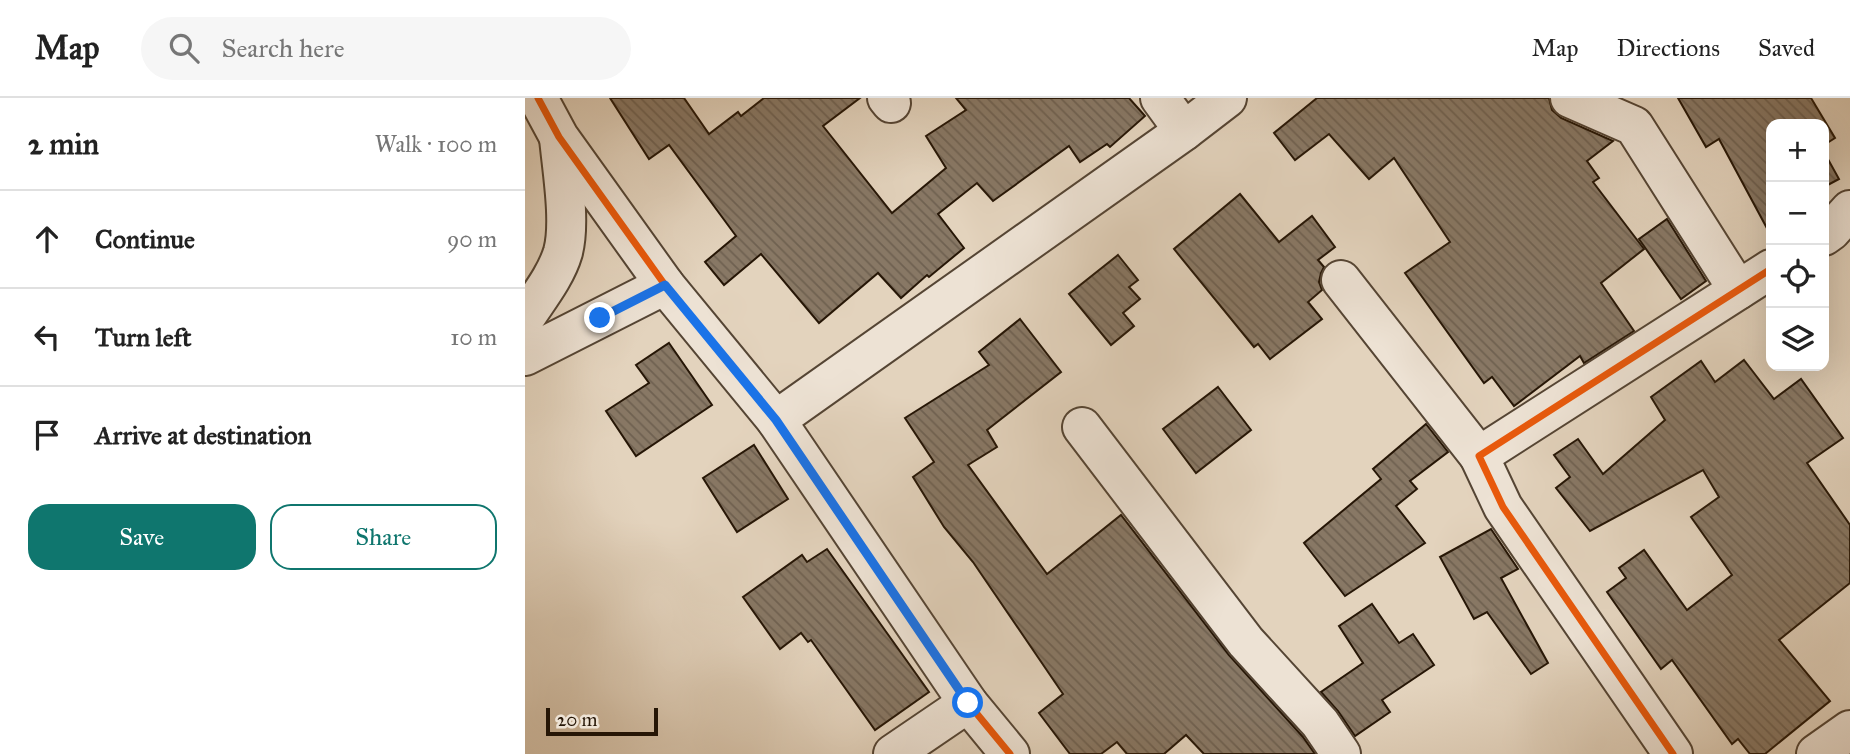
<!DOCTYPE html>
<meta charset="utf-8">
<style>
body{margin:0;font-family:"IM FELL Great Primer",serif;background:#f6f6f6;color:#222}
.controls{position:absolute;right:21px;top:21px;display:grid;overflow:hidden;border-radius:14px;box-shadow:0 7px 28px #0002}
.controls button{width:63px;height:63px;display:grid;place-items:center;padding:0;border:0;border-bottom:2px solid #e0e0e0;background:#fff;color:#222;font:35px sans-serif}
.scale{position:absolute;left:21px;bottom:18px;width:112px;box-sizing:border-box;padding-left:7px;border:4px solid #261606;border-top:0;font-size:19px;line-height:24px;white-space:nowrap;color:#261606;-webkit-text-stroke:5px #ede2d4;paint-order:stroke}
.stop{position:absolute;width:21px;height:21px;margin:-16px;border:5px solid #1a73e8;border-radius:50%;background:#fff}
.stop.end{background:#1a73e8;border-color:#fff;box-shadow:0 2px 7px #0008}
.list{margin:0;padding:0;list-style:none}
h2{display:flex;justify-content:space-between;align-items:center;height:91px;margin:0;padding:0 28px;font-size:30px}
h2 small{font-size:23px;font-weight:400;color:#767676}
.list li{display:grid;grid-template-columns:46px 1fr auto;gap:21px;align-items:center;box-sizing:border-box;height:98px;padding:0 28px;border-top:2px solid #e0e0e0}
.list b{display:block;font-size:26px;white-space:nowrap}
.list em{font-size:23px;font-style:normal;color:#767676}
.actions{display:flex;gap:14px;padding:21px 28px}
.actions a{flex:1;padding:16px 0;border:2px solid #0f766e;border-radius:21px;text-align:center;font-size:24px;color:#0f766e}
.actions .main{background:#0f766e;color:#fff}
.icon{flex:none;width:38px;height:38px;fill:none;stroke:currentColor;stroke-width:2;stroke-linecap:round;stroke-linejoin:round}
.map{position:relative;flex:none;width:1325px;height:656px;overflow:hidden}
header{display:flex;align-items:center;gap:42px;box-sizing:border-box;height:98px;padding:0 35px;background:#fff;border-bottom:2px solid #e0e0e0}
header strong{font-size:33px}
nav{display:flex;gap:38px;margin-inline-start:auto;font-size:24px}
.search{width:490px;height:63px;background:#f6f6f6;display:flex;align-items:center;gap:18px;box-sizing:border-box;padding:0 24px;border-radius:38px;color:#767676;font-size:26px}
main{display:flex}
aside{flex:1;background:#fff}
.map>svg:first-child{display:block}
</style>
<header>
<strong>Map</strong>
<div class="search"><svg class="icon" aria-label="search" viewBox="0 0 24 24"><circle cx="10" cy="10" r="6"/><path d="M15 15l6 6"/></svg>Search here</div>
<nav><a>Map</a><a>Directions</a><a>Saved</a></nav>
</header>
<main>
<aside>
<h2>2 min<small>Walk · 100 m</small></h2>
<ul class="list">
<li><svg class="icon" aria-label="ahead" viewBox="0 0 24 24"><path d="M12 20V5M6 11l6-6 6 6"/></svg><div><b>Continue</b></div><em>90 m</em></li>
<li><svg class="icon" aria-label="left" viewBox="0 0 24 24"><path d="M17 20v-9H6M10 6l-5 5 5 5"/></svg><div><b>Turn left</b></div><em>10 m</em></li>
<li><svg class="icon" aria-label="arrive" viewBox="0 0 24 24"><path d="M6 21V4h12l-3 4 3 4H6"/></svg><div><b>Arrive at destination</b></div></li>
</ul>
<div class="actions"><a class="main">Save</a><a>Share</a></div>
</aside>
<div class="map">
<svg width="1325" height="656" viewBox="0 0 1325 656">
<defs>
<pattern id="building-back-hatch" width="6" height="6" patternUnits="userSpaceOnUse" patternTransform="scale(1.75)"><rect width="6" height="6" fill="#887865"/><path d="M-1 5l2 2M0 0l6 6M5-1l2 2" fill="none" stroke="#6f6151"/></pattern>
</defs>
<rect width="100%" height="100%" fill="#e3d3bd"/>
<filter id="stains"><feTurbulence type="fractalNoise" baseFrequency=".00286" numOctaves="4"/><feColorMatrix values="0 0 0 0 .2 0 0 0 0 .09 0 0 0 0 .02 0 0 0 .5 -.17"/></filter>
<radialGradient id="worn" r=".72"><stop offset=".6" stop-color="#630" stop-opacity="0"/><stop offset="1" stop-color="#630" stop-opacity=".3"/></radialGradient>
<g fill="url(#building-back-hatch)" stroke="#261606" stroke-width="2">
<polygon points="85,0 159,0 184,36 213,14 216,18 239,0 335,0 298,28 367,115 421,70 401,38 441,12 431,0 604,0 620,18 585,49 582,46 555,64 544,48 468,103 452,85 413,116 439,150 404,179 402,177 376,200 353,175 294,225 236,156 199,187 180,164 211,138 144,47 124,61"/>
<polygon points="792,0 1024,0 1027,12 1036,20 1088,43 1062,63 1074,80 1068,84 1119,151 1076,185 1109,233 1059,265 1055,258 989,308 967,279 959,285 880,175 925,144 869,60 844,81 804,36 770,62 749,35"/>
<polygon points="1153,0 1286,0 1310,40 1299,47 1299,26 1246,26 1246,132 1244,134 1194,41 1181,49"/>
<polygon points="1299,54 1314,81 1299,89"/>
<polygon points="715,96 754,144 787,118 810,149 793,162 799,169 796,175 794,184 797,192 783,204 797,221 745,261 733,246 729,249 649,151"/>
<polygon points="1142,121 1181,183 1156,201 1114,141"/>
<polygon points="593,157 613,182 604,189 615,201 598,215 609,228 586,247 544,196"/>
<polygon points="495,221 536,274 462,332 472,349 443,367 522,476 596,417 704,557 778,639 790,656 679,656 661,637 639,656 602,656 592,644 576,656 545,656 514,615 538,596 448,464 419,429 388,379 409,364 380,320 464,267 454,254"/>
<polygon points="144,245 187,307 111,358 81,313 124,285 111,267"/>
<polygon points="1219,262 1249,301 1276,281 1318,340 1282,365 1325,427 1325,485 1254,542 1305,603 1240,656 1225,656 1213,641 1207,646 1147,562 1136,571 1082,494 1101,480 1094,470 1119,452 1162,512 1207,477 1166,419 1194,399 1178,372 1065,433 1031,390 1045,379 1029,357 1053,341 1078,376 1140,322 1126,299 1176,263 1190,284"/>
<polygon points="693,289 726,332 671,375 638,331"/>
<polygon points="901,326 923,354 885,383 892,391 871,408 900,445 820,498 779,445 856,381 848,371"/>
<polygon points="229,347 263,401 212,434 178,380"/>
<polygon points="966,431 993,471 976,480 1023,565 1006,576 962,514 949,521 915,459"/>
<polygon points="302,451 404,594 350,632 286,542 283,544 276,535 255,551 218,499 277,457 282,464"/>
<polygon points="847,506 874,545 888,536 909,567 857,602 865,614 830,638 813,613 796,594 838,565 814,528"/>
</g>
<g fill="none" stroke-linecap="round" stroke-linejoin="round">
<defs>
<g id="minor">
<polyline points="13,0 34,39 140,187 251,322 443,605 485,656"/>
<polyline points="362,0 366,5"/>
<polyline points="635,0 659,33"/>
<polyline points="1045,0 1109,28 1213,192"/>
<polyline points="1299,138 1306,133 1325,112"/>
<polyline points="816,182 954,358"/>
<path d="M 0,220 C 13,200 31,178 38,154 C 46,124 37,72 34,40"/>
<polyline points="0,258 140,187"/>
<polyline points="251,322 659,33 702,0"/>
<polyline points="557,329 721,544 795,625 816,656"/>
<polyline points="368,656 443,605"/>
<polyline points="1148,656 978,409 954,358 1246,171"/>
<polyline points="1291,656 1325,632"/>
</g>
</defs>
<use href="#minor" stroke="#554534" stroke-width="42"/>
<use href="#minor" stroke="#ede2d4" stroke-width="38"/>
<defs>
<g id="cycleway">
<polyline points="13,0 34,39 140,187 251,322 443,605 485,656"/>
<polyline points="1148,656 978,409 954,358 1246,171"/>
</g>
</defs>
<use href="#cycleway" stroke="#ede2d4" stroke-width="11"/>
<use href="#cycleway" stroke="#e8590c" stroke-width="7"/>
</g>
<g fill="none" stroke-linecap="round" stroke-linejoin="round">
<polyline stroke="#1a73e8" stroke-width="9" points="75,220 140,187 251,322 443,605"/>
</g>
<rect width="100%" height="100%" filter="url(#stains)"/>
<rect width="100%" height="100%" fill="url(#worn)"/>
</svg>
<div class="controls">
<button>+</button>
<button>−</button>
<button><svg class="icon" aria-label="locate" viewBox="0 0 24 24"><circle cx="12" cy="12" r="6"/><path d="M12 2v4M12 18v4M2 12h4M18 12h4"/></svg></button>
<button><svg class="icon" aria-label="layers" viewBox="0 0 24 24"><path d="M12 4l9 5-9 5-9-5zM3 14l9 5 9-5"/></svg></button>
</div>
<div class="scale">20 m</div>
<div class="stop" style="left:443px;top:605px"></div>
<div class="stop end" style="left:75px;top:220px"></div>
</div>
</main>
